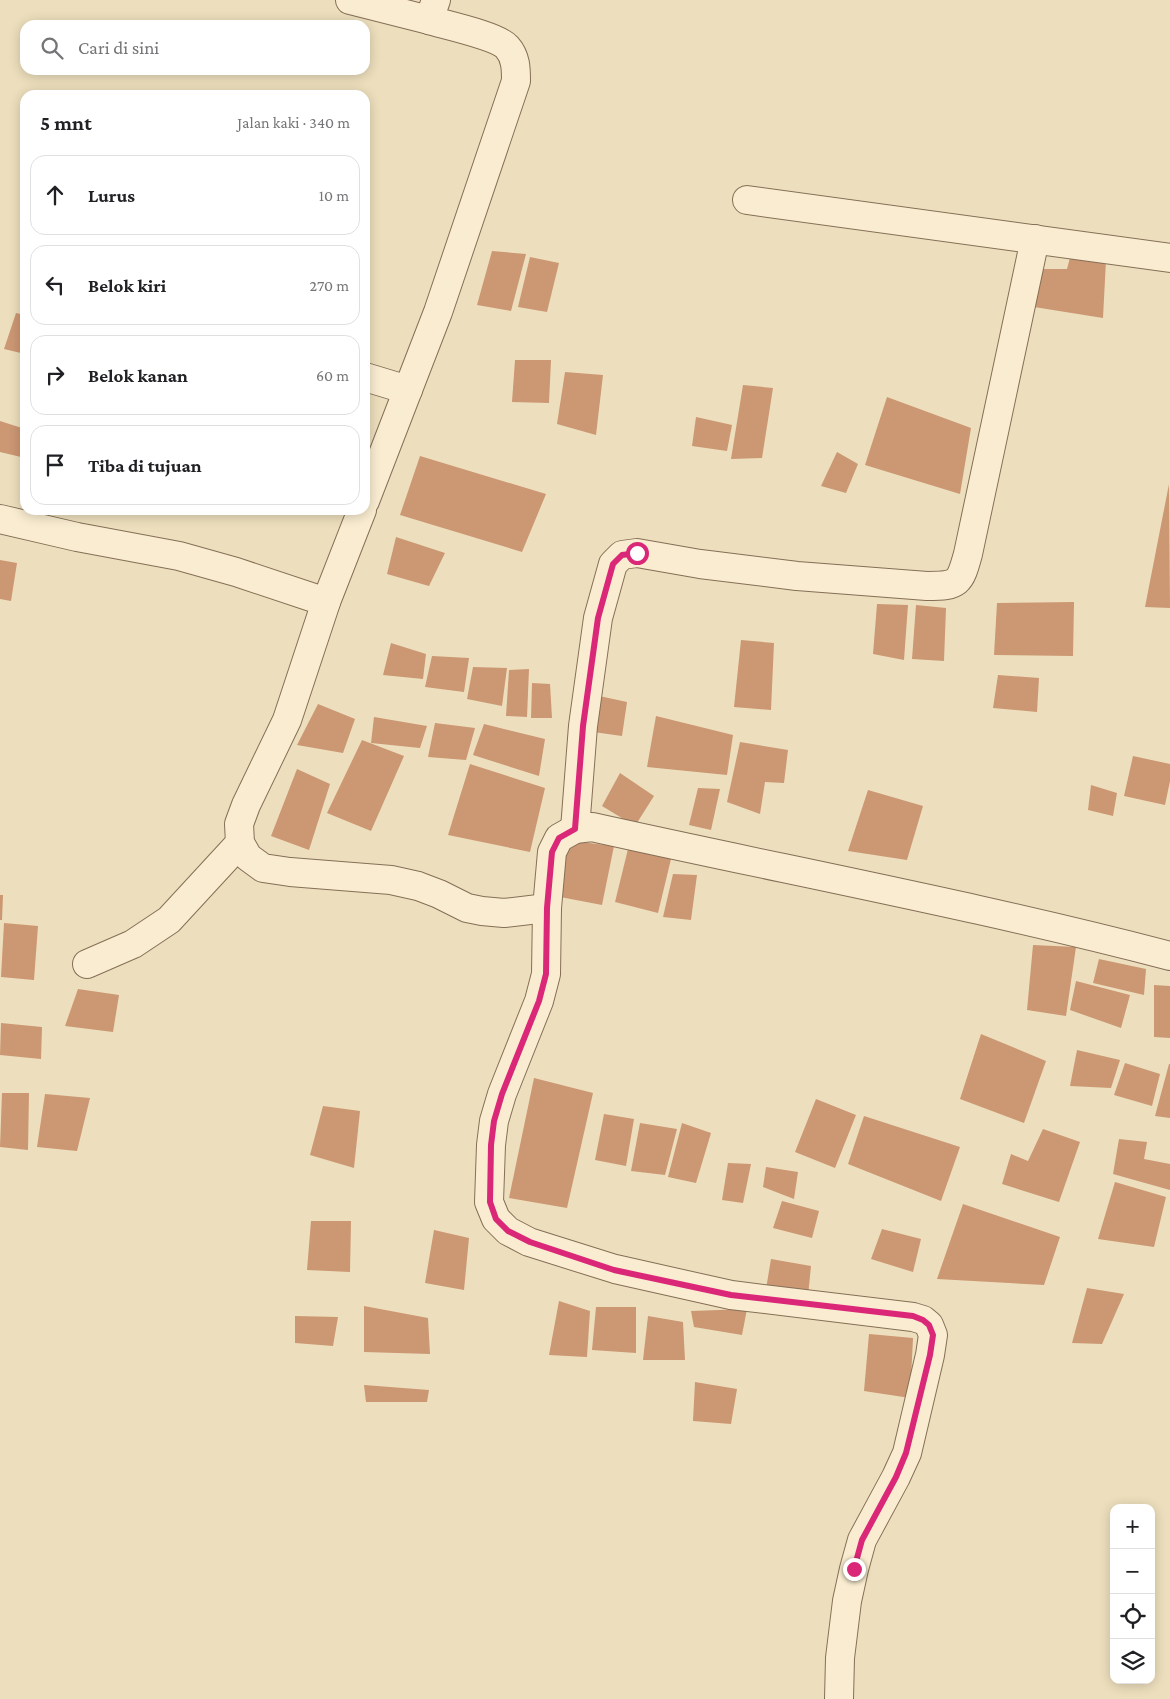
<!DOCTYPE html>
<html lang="id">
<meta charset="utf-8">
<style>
body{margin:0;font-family:"Crimson Pro",serif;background:#f6f6f6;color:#202124}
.controls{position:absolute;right:15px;bottom:15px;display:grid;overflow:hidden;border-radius:10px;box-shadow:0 2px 12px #0003}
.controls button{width:45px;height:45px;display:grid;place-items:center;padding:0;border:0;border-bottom:1px solid #e0e0e0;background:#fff;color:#202124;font:25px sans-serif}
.stop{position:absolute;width:15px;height:15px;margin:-11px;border:4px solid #db2777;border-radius:50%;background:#fff}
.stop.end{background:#db2777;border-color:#fff;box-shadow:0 1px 5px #0008}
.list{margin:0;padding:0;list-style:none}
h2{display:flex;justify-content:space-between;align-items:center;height:65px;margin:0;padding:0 20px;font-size:21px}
h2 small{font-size:16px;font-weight:400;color:#757577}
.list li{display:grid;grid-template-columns:32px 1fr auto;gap:15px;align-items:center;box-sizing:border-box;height:80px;margin:0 10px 10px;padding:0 10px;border:1px solid #e0e0e0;border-radius:15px}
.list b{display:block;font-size:19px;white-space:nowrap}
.list em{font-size:16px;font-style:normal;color:#757577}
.icon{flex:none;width:28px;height:28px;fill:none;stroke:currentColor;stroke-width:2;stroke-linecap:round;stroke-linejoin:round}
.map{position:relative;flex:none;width:1170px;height:1699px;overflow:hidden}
.search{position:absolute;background:#fff;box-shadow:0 2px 12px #0003;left:20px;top:20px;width:350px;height:55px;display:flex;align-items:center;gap:12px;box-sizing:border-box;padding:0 18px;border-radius:15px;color:#757577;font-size:19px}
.panel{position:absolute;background:#fff;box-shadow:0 2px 12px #0003;left:20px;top:90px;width:350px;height:425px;border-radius:15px}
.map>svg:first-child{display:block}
</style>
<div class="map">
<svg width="1170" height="1699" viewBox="0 0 1170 1699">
<rect width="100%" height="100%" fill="#eddfbd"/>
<g fill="#cc9773">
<polygon points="492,251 526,254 511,311 477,305"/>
<polygon points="1071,254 1106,260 1103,318 1034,307 1041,269 1067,269"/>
<polygon points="530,257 559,263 547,312 518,307"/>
<polygon points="16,313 25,315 25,354 4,349"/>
<polygon points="515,360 551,360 549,403 512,402"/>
<polygon points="565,372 603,375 596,435 557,424"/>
<polygon points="743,385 773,388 762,458 731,459"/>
<polygon points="887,397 971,428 960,494 865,465"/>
<polygon points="696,417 732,425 727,451 692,446"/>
<polygon points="0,421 25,429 25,443 21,457 0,452"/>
<polygon points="837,452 858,464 846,493 821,486"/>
<polygon points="420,456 546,494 522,552 400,515"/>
<polygon points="1169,484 1170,608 1145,607"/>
<polygon points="396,537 445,553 429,586 387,574"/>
<polygon points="0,560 17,563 11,601 0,599"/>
<polygon points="1074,602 1073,656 994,655 997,603"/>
<polygon points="877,604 908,605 904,660 873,654"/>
<polygon points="916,605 946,608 944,661 912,659"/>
<polygon points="741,640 774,643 771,710 734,707"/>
<polygon points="391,643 426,654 423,679 383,675"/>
<polygon points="432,656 469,658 464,692 425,687"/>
<polygon points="473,667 507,668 502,706 467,699"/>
<polygon points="529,669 527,717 506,716 509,670"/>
<polygon points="998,675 1039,678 1037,712 993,708"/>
<polygon points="532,683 550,684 552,718 531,718"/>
<polygon points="590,694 627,702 622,736 586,731"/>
<polygon points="318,704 355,719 343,753 297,745"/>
<polygon points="656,716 733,735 727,775 647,767"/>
<polygon points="374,717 427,726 420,748 371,743"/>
<polygon points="435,723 475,728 466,760 428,757"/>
<polygon points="484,724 545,739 539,776 473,755"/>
<polygon points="362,740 404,756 371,831 327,813"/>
<polygon points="740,742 788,750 784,783 765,782 760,814 727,802"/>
<polygon points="1133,756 1170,764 1170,781 1165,805 1124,796"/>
<polygon points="470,764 545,788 530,852 448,835"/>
<polygon points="297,769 330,784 309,850 271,836"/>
<polygon points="620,773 654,796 635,826 602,806"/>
<polygon points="1091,785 1117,793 1113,816 1088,810"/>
<polygon points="698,788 720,789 711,830 689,825"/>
<polygon points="868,790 923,806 907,860 848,851"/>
<polygon points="564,840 614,846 602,905 555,896"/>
<polygon points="628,849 671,859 658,913 615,902"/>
<polygon points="673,874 697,875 691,920 663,917"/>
<polygon points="0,895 3,895 2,920 0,920"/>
<polygon points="4,923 38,926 34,980 1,977"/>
<polygon points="1033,945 1076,947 1066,1016 1027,1010"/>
<polygon points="1099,959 1146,969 1144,995 1093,983"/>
<polygon points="1076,981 1130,995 1121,1028 1070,1010"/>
<polygon points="1154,985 1170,986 1170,1038 1154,1037"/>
<polygon points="78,989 119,995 113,1032 65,1026"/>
<polygon points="1,1023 42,1027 41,1059 0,1055"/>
<polygon points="981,1034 1046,1061 1024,1123 960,1099"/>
<polygon points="1077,1050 1120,1060 1111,1088 1070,1086"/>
<polygon points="1125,1063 1160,1074 1152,1106 1114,1095"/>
<polygon points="1169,1064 1170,1064 1170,1118 1155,1116"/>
<polygon points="534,1078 593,1093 567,1208 509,1198"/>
<polygon points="2,1093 29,1093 28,1150 0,1147"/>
<polygon points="45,1094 90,1098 77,1151 37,1147"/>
<polygon points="816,1099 856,1115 835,1168 795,1152"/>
<polygon points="323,1106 360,1111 354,1168 310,1155"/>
<polygon points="604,1114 634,1119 626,1166 595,1160"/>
<polygon points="864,1116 960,1147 941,1201 848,1164"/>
<polygon points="640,1123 677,1129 665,1175 631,1171"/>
<polygon points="682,1123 711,1133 696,1183 668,1177"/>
<polygon points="1043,1129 1080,1142 1059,1202 1002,1184 1011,1154 1028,1161"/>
<polygon points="1119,1139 1147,1142 1144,1159 1170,1164 1170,1190 1113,1174"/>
<polygon points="728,1163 751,1164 743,1203 722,1200"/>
<polygon points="766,1167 798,1172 794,1199 763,1187"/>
<polygon points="1115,1182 1166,1197 1154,1247 1098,1239"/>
<polygon points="782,1201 819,1211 812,1238 773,1228"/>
<polygon points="963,1204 1060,1237 1044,1285 937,1279"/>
<polygon points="311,1221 351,1221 350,1272 307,1270"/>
<polygon points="882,1229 921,1239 913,1272 871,1259"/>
<polygon points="434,1230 469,1238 464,1290 425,1283"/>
<polygon points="771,1259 811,1266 808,1296 766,1289"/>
<polygon points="1087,1288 1124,1294 1102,1344 1072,1343"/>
<polygon points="559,1301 590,1311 587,1357 549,1355"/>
<polygon points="364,1306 428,1318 430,1354 364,1352"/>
<polygon points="596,1307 636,1307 636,1353 592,1350"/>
<polygon points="747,1309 742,1335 694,1327 691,1311"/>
<polygon points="295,1316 338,1317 333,1346 295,1343"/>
<polygon points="648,1316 683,1322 685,1360 643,1360"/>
<polygon points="869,1334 913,1338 910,1398 864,1391"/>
<polygon points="695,1382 737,1389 731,1424 693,1421"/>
<polygon points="364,1385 429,1390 427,1402 366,1402"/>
</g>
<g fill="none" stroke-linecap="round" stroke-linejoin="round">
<defs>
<g id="minor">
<polyline points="350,0 429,20"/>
<polyline points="747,200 1170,258"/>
<polyline points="365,377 408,390"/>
<path d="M 365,501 L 438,312 L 516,81 C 516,69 516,57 507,47 C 497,36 446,25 429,20 L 436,0"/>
<polyline points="362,510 326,602 287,720 246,805 239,824 240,843 248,857 263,868 290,872 391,880 418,886 439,894 467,908 482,911 504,913 547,908"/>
<polyline points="0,519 77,537 179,556 236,572 326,602"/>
<path d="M 575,829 L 583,726 L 598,618 L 613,564 L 622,555 L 637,553 L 700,564 L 797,576 L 927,586 C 959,586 960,583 968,554 L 1035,239"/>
<polyline points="87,964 133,944 169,920 240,843"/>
<path d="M 839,1699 L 840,1658 L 847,1601 L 854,1569 L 862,1540 L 896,1477 L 907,1453 L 930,1355 L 933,1335 L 929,1325 L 923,1320 L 913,1317 L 731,1295 L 615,1269 L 529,1242 L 508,1231 L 496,1219 L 489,1202 L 491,1145 L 494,1121 L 502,1094 L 539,1001 L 546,974 L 547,908 L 552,852 L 559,838 L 575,829 L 592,827 C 785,870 979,906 1170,956"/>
</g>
</defs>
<use href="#minor" stroke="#856f56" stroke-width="30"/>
<use href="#minor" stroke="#f9ecd0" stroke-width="28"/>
</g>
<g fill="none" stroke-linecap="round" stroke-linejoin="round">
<polyline stroke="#db2777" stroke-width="6" points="637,553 622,555 613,564 598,618 583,726 575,829 559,838 552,852 547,908 546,974 539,1001 502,1094 494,1121 491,1145 490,1202 496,1219 508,1231 530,1242 614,1270 731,1295 913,1316 923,1320 929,1325 933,1335 930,1355 906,1453 896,1477 862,1540 854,1569"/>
</g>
</svg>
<div class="controls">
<button>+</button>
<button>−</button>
<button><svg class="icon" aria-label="locate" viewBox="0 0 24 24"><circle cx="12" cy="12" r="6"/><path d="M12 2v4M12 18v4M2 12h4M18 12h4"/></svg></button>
<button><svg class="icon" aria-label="layers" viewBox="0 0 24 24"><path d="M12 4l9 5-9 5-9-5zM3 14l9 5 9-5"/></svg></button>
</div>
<div class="stop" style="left:637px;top:553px"></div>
<div class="stop end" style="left:854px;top:1569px"></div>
<div class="search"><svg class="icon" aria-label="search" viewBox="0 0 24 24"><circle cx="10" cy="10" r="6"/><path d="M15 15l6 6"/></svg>Cari di sini</div>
<section class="panel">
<h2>5 mnt<small>Jalan kaki · 340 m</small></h2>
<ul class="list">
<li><svg class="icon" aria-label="ahead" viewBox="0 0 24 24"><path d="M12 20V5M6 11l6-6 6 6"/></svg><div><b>Lurus</b></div><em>10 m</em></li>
<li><svg class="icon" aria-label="left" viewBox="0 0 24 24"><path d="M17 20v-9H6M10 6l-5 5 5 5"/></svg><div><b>Belok kiri</b></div><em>270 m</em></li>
<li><svg class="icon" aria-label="right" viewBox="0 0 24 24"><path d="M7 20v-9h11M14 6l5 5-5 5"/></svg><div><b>Belok kanan</b></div><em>60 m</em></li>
<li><svg class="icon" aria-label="arrive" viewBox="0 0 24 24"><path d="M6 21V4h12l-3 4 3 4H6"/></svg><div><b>Tiba di tujuan</b></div></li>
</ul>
</section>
</div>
